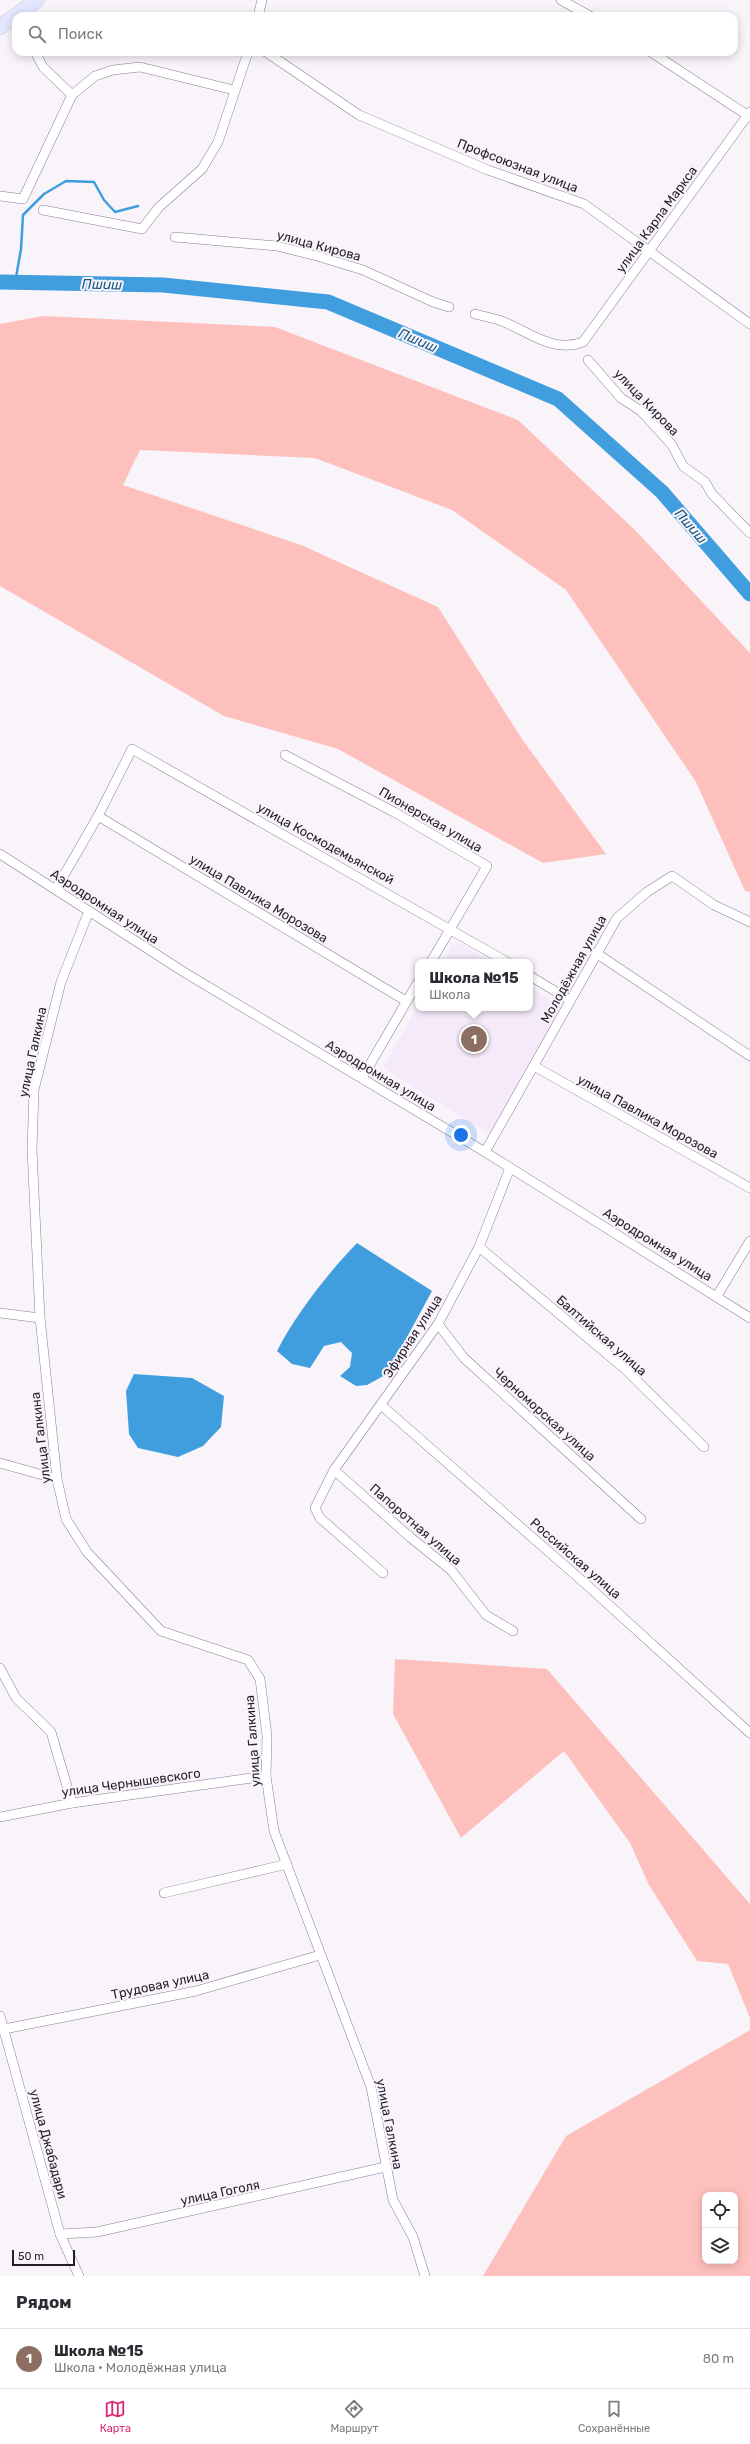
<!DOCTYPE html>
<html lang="ru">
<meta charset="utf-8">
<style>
body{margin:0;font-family:Rubik,sans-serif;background:#f2f2f3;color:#2b2b33}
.controls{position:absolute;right:12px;bottom:12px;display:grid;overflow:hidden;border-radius:8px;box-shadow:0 2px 10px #0003}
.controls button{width:36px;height:36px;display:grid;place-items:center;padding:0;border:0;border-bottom:1px solid #e1e1e2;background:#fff;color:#2b2b33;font:20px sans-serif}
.scale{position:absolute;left:12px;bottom:10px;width:63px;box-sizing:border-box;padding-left:4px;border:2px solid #251e2a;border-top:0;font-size:11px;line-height:14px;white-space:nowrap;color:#251e2a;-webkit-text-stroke:3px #f8f4fa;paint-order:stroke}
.you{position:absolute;left:461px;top:1135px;width:14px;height:14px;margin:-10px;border:3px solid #fff;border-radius:50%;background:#1a73e8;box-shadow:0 0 0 6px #1a73e833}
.badge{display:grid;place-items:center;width:26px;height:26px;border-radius:50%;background:#db2777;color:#fff;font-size:13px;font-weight:700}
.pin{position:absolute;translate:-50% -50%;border:2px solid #fff;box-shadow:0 1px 4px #0006}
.popup{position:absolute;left:415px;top:959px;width:118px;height:52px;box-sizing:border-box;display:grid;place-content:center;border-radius:8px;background:#fff;filter:drop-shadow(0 1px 3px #0005);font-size:13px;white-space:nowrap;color:#7c7c81}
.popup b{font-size:15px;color:#2b2b33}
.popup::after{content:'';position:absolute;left:50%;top:100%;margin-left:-8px;border:8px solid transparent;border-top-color:#fff}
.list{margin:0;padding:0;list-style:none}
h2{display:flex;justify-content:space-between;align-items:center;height:52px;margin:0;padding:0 16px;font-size:17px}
h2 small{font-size:13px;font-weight:400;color:#7c7c81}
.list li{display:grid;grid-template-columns:26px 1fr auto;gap:12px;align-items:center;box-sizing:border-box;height:60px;padding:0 16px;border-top:1px solid #e1e1e2}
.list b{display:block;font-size:15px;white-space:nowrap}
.list p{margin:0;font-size:13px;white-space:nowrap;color:#7c7c81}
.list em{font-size:13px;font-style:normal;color:#7c7c81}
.icon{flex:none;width:22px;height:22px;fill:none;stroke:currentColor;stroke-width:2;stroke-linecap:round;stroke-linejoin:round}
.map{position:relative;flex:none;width:750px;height:2276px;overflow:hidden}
.search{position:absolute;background:#fff;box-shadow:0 2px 10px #0003;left:12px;right:12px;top:12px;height:44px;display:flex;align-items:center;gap:10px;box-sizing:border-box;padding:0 14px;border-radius:12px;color:#7c7c81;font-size:15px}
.sheet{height:112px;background:#fff}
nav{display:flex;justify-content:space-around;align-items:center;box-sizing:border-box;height:56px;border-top:1px solid #e1e1e2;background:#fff;font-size:11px;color:#7c7c81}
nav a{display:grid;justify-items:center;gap:2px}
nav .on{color:#db2777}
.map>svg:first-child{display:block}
</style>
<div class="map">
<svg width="750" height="2276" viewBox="0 0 750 2276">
<rect width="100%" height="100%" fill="#f8f4fa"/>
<g fill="#f4eafa">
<polygon points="458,943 466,947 490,962 443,962 453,944"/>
<polygon points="530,987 565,1009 492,1136 383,1068 418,1006 530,1008"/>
</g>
<g fill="#fec0bd" fill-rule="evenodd">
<polygon points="43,316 275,327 518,420 635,530 750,653 750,892 745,891 696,782 566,590 452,510 315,458 140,450 123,485 301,545 438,607 522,739 606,854 543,863 338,749 224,716 0,586 0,324"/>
<polygon points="395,1659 547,1669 750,1904 750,2018 728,1964 697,1961 649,1885 630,1843 564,1751 461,1838 393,1714"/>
<path d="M 750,2030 L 750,2276 L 483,2276 L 566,2136 ZM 705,2195 L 735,2195 L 735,2261 L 705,2261 Z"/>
</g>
<g fill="#419ede">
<path d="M 357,1243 L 432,1291 L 387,1374 L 367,1385 L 356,1386 L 340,1376 L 350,1367 L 352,1353 L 341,1342 L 324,1346 L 310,1368 L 292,1364 L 277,1351 C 296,1314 328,1273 357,1243 Z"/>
<polygon points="134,1374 192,1378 224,1396 221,1427 203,1446 178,1457 138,1448 129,1434 126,1391"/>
</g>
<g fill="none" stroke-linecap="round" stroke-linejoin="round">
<polyline stroke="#419ede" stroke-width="2.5" points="15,283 21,249 23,215 44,194 66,181 94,182 104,200 115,212 138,206"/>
<polyline stroke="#419ede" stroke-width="15" points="0,282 163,285 328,302 558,399 662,492 750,594"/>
<defs>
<g id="minor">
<polyline points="561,0 590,16"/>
<polyline points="258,16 262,0"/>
<polyline points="35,52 43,67 72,95"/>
<polyline points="266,52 359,115 488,170 584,204 750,324"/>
<polyline points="651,52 750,117"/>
<polyline points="0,196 23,199 72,95 95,76 113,70 140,67 234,90"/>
<polyline points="43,210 142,229 159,207 202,169 218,142 248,52"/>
<polyline points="175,237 277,246 317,256 363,270 433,302 449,307"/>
<path d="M 475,314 C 483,316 491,318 499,320 C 527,330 552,354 583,342 L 750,112"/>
<polyline points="588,360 621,398 641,411 672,445 683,466 705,482 712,494 750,533"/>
<polyline points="285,755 394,812 487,866 431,962"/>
<polyline points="98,816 406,1001"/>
<polyline points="0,854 187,974 485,1152 750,1318"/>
<polyline points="56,889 98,816 132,749 507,962"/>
<polyline points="89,911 61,982 34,1090 32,1150 40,1318 57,1479 66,1519 87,1552 161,1631 248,1660 260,1679 267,1736 266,1776 274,1831 371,2087 393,2200 413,2237 425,2276"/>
<polyline points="596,953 750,1056"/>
<polyline points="530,976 570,1000"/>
<polyline points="534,1066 750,1188"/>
<polyline points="362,1078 418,982"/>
<polyline points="485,1152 617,918 647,892 672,876 714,905 750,922"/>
<polyline points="479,1247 625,1369 704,1447"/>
<polyline points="717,1296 750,1241"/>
<polyline points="0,1313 40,1318"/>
<polyline points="438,1324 464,1358 641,1519"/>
<polyline points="381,1405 588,1586 750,1733"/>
<polyline points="0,1463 57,1479"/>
<polyline points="334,1470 410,1537 451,1570 486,1615 513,1631"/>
<polyline points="383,1573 320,1518 315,1508 334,1470 438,1324 479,1247 510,1168"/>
<polyline points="0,1668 16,1698 51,1732 72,1803"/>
<polyline points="0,1817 72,1803 266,1776"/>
<polyline points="164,1893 287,1864"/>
<polyline points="0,2016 60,2234 79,2276"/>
<polyline points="4,2029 196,1991 320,1955"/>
<polyline points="60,2234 97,2232 385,2167"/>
</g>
<polyline id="primary" points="0,27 37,0"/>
</defs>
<use href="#minor" stroke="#8c7b98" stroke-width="10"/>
<use href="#primary" stroke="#d3d2d4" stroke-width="16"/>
<use href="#minor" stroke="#fff" stroke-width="9"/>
<use href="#primary" stroke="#e2e6fe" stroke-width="15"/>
</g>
<g text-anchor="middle" stroke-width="4" stroke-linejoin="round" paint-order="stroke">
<g font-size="13" fill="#251e2a" stroke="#f8f4fa">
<text transform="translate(518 165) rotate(21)" y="5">Профсоюзная улица</text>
<text transform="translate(656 219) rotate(-54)" y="5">улица Карла Маркса</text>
<text transform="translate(319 245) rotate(15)" y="5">улица Кирова</text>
<text transform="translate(647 402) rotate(46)" y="5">улица Кирова</text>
<text transform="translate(431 819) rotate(30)" y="5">Пионерская улица</text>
<text transform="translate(326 843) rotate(29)" y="5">улица Космодемьянской</text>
<text transform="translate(259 898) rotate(31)" y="5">улица Павлика Морозова</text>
<text transform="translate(105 906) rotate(33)" y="5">Аэродромная улица</text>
<text transform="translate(573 969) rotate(-61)" y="5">Молодёжная улица</text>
<text transform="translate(32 1052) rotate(-78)" y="5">улица Галкина</text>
<text transform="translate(381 1075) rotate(31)" y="5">Аэродромная улица</text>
<text transform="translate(648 1116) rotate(29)" y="5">улица Павлика Морозова</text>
<text transform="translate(658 1244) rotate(32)" y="5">Аэродромная улица</text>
<text transform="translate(602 1335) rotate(41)" y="5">Балтийская улица</text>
<text transform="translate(412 1336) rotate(-57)" y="5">Эфирная улица</text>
<text transform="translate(545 1414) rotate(42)" y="5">Черноморская улица</text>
<text transform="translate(40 1438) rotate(-97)" y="5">улица Галкина</text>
<text transform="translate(416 1524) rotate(41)" y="5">Папоротная улица</text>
<text transform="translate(576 1558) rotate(41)" y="5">Российская улица</text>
<text transform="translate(252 1741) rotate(-94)" y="5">улица Галкина</text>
<text transform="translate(131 1782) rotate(-8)" y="5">улица Чернышевского</text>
<text transform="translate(160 1984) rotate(-12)" y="5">Трудовая улица</text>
<text transform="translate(390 2124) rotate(79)" y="5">улица Галкина</text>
<text transform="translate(49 2144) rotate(75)" y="5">улица Джабадари</text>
<text transform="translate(220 2192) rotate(-12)" y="5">улица Гоголя</text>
</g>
<g font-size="14" font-style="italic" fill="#165984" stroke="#f8f4fa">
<text transform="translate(102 284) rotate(1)" y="5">Пшиш</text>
<text transform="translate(418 340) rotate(23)" y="5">Пшиш</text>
<text transform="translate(691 526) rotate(49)" y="5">Пшиш</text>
</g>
</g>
</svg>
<div class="controls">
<button><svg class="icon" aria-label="locate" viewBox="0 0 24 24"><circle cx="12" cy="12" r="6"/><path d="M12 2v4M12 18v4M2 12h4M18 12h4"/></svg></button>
<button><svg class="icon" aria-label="layers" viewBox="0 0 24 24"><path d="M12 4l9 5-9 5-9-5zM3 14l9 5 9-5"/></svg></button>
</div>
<div class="scale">50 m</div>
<div class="you"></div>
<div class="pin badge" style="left:474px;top:1039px;background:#8d6e63">1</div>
<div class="popup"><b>Школа №15</b>Школа</div>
<div class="search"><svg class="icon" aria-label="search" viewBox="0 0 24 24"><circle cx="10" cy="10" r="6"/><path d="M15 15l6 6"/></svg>Поиск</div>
</div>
<section class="sheet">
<h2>Рядом<small></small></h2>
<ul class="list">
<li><span class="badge" style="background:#8d6e63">1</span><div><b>Школа №15</b><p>Школа · Молодёжная улица</p></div><em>80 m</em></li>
</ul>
</section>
<nav>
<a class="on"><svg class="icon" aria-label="map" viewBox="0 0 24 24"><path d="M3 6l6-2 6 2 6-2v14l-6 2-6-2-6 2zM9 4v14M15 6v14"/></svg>Карта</a>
<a><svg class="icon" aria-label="directions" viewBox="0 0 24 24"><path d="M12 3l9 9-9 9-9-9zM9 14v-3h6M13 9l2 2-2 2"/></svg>Маршрут</a>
<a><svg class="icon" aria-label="saved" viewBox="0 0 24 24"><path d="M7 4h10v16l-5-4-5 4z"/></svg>Сохранённые</a>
</nav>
